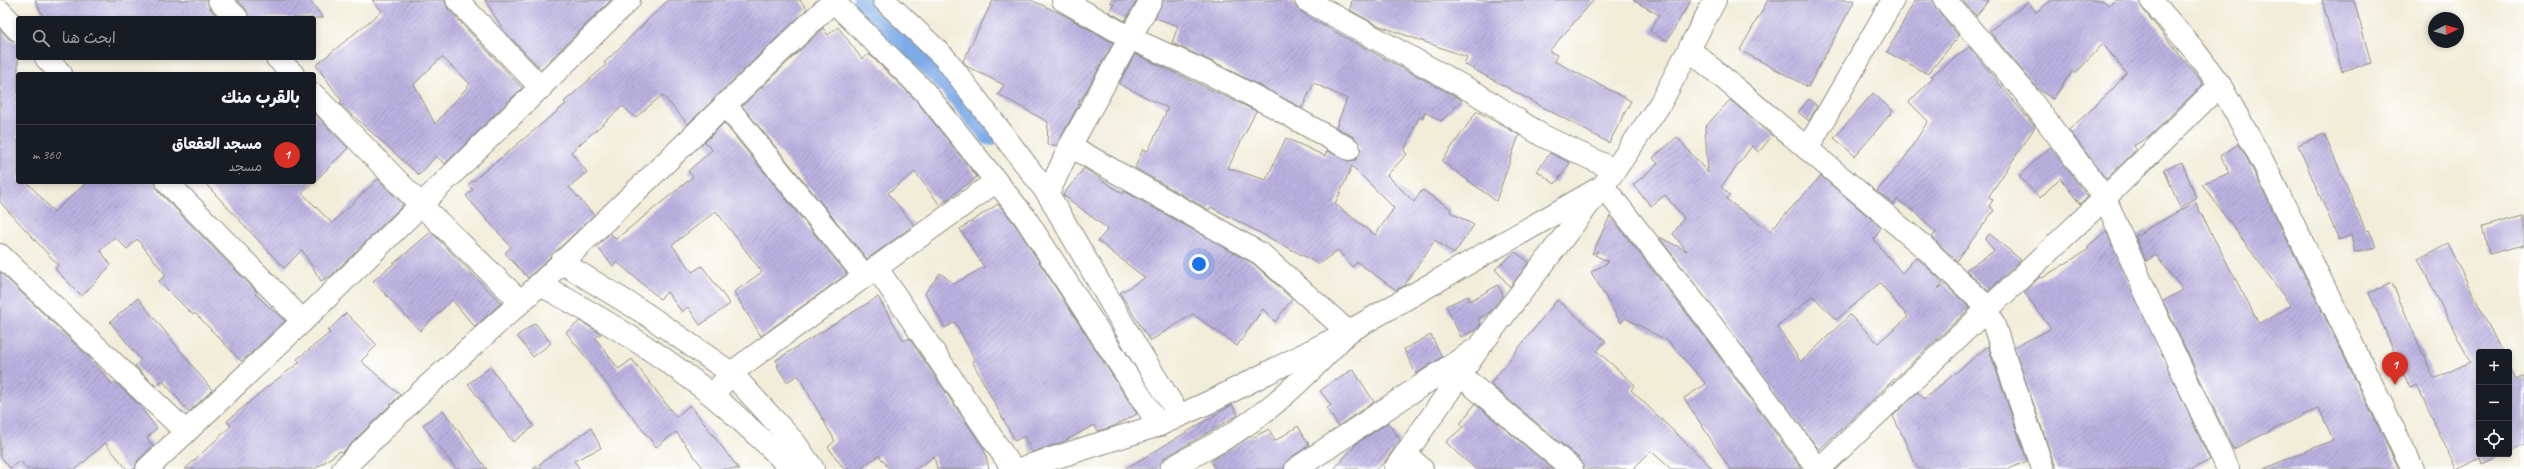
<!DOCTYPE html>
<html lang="ar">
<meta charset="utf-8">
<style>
body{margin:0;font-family:Caveat,"Playpen Sans Arabic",sans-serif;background:#242831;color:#f1f3f6;direction:rtl}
.controls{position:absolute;right:12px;bottom:12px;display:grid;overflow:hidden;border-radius:4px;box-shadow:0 2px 6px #0003}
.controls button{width:36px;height:36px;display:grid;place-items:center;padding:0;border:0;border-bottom:1px solid #363941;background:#171b24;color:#f1f3f6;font:20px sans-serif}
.compass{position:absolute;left:2428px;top:12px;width:36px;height:36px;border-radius:50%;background:#171b24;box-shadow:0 2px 6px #0003;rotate:84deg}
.you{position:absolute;left:1199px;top:264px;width:14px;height:14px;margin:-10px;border:3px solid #fff;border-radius:50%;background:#1a73e8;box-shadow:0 0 0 6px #1a73e833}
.badge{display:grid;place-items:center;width:26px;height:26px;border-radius:50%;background:#d93025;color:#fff;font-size:13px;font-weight:700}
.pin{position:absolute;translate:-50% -33px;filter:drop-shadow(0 1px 2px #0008)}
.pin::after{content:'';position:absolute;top:21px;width:14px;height:12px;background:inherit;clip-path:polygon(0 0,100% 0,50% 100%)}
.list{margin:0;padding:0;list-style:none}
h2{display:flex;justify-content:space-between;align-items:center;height:52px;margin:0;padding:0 16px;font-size:17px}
h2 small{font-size:13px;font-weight:400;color:#9ea1a6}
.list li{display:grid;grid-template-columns:26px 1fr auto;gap:12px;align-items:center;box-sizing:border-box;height:60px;padding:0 16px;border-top:1px solid #363941}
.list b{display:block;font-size:15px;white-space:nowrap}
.list p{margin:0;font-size:13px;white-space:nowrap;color:#9ea1a6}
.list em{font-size:13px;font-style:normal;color:#9ea1a6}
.icon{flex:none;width:22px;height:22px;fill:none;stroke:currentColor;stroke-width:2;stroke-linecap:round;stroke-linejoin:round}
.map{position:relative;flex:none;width:2524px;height:469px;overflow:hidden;direction:ltr}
.search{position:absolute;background:#171b24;box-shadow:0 2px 6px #0003;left:16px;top:16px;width:300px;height:44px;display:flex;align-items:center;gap:10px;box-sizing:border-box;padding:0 14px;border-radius:4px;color:#9ea1a6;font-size:15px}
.panel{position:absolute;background:#171b24;box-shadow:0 2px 6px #0003;left:16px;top:72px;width:300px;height:112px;border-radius:4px;direction:rtl}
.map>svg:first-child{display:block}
</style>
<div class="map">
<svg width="2524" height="469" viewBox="0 0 2524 469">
<defs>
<pattern id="building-hatch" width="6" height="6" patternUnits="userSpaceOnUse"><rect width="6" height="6" fill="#bbb2e1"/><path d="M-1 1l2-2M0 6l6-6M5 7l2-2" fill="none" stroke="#9891b7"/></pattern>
</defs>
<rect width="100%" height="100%" fill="#fff"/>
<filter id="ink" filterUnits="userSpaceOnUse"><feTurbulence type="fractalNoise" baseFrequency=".025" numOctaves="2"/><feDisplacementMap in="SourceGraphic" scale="8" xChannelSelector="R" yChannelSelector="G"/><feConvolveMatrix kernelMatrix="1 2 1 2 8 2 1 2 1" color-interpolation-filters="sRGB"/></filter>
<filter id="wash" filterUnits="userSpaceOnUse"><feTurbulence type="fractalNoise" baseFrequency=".012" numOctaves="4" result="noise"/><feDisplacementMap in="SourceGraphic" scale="16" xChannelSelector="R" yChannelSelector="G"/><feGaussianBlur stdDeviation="0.9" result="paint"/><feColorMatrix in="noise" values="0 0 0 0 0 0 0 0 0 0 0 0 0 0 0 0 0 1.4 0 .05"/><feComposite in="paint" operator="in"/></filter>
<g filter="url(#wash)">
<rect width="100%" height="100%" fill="#f2edd9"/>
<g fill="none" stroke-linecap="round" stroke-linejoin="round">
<polyline stroke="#7dabe7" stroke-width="23" points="864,0 949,84 990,134"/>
</g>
<g id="blocks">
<g fill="url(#building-hatch)" fill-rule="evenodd">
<polygon points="35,0 207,0 210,9 219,18 44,18"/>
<polygon points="237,0 310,0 323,18 249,18 246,9"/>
<path d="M 372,0 L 445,0 L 448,9 L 522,88 L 445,164 L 436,156 L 419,175 L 339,103 L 342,101 L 316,65 L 382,11 ZM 442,57 L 470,84 L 435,124 L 414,84 Z"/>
<polygon points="485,0 611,0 541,69 504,31"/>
<polygon points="668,0 800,0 807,9 688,124 662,95 635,118 623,106 571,152 587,172 569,187 594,215 528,278 505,253 511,247 466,196 473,190 468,185 566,104 564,102 606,65 604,63"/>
<polygon points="993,0 1031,0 1066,16 1113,43 1081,100 1079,99 1079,104 1057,145 1047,145 1048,122 998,94 1004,85 968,67 963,61"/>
<polygon points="1111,0 1137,0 1125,21 1109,12 1114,4 1111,3"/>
<path d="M 1163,0 L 1288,0 L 1309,18 L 1462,100 L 1441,121 L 1425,112 L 1422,119 L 1419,117 L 1404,151 L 1407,154 L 1387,175 L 1414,202 L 1422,190 L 1451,209 L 1450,212 L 1474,225 L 1454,254 L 1435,240 L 1404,286 L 1396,290 L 1357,262 L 1352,267 L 1338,250 L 1319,264 L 1211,207 L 1209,210 L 1135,168 L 1143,149 L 1148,151 L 1168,108 L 1119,84 L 1135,54 L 1256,111 L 1228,168 L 1266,180 L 1286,138 L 1325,156 L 1327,151 L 1349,161 L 1356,160 L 1361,149 L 1355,138 L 1336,127 L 1347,99 L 1314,83 L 1302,108 L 1220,65 L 1172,43 L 1178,26 L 1155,18 ZM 1352,166 L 1394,208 L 1375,235 L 1335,204 Z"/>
<polygon points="1352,0 1594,0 1549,51 1557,55 1554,61 1631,101 1609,143 1464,64 1467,57 1377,25 1350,10"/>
<polygon points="1633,0 1691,0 1667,41 1650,31 1659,15"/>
<polygon points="1768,0 1855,0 1808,87 1740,50"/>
<polygon points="1915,0 1933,0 1936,8 1959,36 1928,74 1887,52"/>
<polygon points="1962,0 1989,0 1976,16"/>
<polygon points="2052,0 2102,0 2109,5 2116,0 2139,0 2142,8 2203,84 2149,137 2133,146 2136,150 2106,179 2069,130 2112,90 2126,73 2103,44 2075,74 2072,71 2053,99 2039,90 1989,31 2028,2 2036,12"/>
<polygon points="2322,0 2354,0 2371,63 2342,71"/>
<polygon points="838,27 862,59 869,54 915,99 977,177 940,205 915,172 888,193 914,225 867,259 742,106 823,28 828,35"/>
<polygon points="0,29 9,39 18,42 18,182 27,182 54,212 87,182 155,182 158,191 257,292 255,294 285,321 247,357 241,361 195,313 193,315 159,281 166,275 137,239 127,249 115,237 100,250 111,265 82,296 55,269 58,265 0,202"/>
<polygon points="1969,47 2035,127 1989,196 1993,200 1989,206 1994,210 1957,261 1932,237 1936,233 1918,214 1897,199 1894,205 1877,191 1904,159 1928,121 1909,102 1934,77 1931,76"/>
<polygon points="1873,93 1893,111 1855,156 1834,138"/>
<polygon points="1809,99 1817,106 1809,121 1798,112"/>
<path d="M 1730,100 L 1772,136 L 1759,152 L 1752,146 L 1721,187 L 1730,195 L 1726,199 L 1770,231 L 1821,176 L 1881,227 L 1874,240 L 1902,273 L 1916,257 L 1943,282 L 1938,289 L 1945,284 L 1970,308 L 1819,450 L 1659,237 L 1687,251 L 1673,234 L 1684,218 L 1665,195 L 1651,206 L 1633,185 L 1658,164 L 1653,158 L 1677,137 L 1708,173 L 1705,127 ZM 1880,283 L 1908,317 L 1878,343 L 1850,315 L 1801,362 L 1777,326 L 1813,296 L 1836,320 Z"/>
<polygon points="1477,111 1519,135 1496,201 1442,161"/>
<polygon points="314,113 348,148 314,182"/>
<polygon points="724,123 847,274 761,336 734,292 762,272 716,211 672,245 692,272 702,266 730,304 700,325 688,307 682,312 667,292 660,299 617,262 613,266 597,247 610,233 616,239 693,177 688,171 712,150 705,142"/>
<polygon points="2324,134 2366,231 2369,230 2377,247 2355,252 2351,235 2339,240 2298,145"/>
<polygon points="2239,144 2251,166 2399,469 2263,469 2333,440 2319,408 2233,449 2163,301 2183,290 2156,255 2146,261 2135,236 2195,202 2259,324 2291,306 2202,184 2230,173 2220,156"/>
<polygon points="2050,147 2088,197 2080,204 2060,178 2040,198 2019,176"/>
<polygon points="1550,153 1570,163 1555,184 1537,171"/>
<polygon points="2182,162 2196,198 2180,208 2164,169"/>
<polygon points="1084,168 1123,194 1124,191 1254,264 1292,299 1275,322 1263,309 1237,346 1193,314 1150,341 1120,293 1145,278 1098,241 1108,229 1063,195"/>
<polygon points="378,179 403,205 332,275 321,281 302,250 284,268 204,182 314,182 302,193 332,223"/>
<polygon points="998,204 1014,223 1137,414 1114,426 1098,431 1094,425 1061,443 1032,452 1024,436 1015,441 972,361 975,360 955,322 945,328 925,293 940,273 954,284 984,267 960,229"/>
<polygon points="1610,216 1695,324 1802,469 1730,469 1684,398 1706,384 1668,341 1625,318 1621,323 1591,272 1609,262 1595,255 1598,251 1592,254"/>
<polygon points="2524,216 2524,245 2489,254 2482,227"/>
<polygon points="2106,231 2210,460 2192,469 2057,469 2052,458 2014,347 2051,329 2024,292 2040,277 2042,278 2089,249 2087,247"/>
<polygon points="431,232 501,303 475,327 452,300 420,331 373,281"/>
<polygon points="1990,234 2021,260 1988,291 1966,270 1994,251 1985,239"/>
<polygon points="2448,244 2502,352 2479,352 2479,454 2504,454 2482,464 2480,458 2456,469 2417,385 2410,388 2369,293 2392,283 2434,379 2470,362 2418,259"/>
<polygon points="1515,252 1529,262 1510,287 1495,269"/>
<polygon points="0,272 95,363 112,384 115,382 136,402 157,428 147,438 153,446 138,460 135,469 127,469 105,443 76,469 27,469 20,461 10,468 0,456"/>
<polygon points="1498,285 1503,295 1490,312 1478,319 1481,324 1477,329 1461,337 1446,306 1468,296 1470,301"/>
<polygon points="878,297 904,341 909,338 984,449 989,469 937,469 934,456 916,469 889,469 879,455 860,469 844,469 828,447 835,441 798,375 787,382 777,366 779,365 776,360"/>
<polygon points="138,298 212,390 189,412 163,381 156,386 135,366 141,360 110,322"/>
<polygon points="1557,300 1606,341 1597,351 1635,385 1631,390 1713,469 1671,469 1651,451 1633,469 1584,469 1580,459 1490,384"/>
<polygon points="346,313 377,345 361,361 400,395 342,453 340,451 315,469 185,469 231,426 227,421 272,383 300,362 297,359 330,333 328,331"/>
<polygon points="580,321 601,334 595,338 619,369 632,359 676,417 690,405 739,469 704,469 676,432 656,447 566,332"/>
<polygon points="535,323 551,343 533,357 517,336"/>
<polygon points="1431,335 1442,357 1416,374 1404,349"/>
<polygon points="1988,346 2027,461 2009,469 1918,469 1893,416 1918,392 1924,399"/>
<polygon points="2509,365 2516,379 2524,377 2524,445 2509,452"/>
<polygon points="490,367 534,426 513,442 468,384"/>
<polygon points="1353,369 1374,402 1338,426 1327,408 1331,405 1320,391 1336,379 1337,380"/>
<polygon points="1475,404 1553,469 1476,469 1458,454 1446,442 1463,427 1460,424"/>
<polygon points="1232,405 1238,415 1164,458 1159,469 1125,469"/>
<polygon points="443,410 487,469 456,469 423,425"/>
<polygon points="1388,423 1400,440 1384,463 1376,469 1334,469 1357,443"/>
<polygon points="1298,426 1309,445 1289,459 1284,469 1215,469 1211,461 1251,436 1252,438 1269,429 1275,441"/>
<polygon points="591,428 601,448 574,461 580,469 533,469"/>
</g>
</g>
</g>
<g filter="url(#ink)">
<use href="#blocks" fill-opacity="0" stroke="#8e8c82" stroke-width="1"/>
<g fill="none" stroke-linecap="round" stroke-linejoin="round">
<defs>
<g id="minor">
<polyline points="219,0 237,18"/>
<polyline points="457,0 541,88"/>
<polyline points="832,0 924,91 1024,216 1159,425"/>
<polyline points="884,0 945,58 1048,194"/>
<polyline points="1063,0 1130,38 1214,76 1273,106 1349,149"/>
<polyline points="1151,0 1070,146 1048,194 1134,343 1179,415"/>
<polyline points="1306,0 1477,94 1543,136 1615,170"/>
<polyline points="1945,0 2023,90 2105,198 2149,300 2228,469"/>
<polyline points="2151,0 2194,50 2220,85 2262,160 2413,469"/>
<polyline points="0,11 18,30"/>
<polyline points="1690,50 1925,248 1988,308 2043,469"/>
<polyline points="46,58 61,74"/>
<polyline points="277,58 293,74"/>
<polyline points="314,95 421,205 521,302"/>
<polyline points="725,104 864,275"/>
<path d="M 1070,146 L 1261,254 L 1348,332 C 1314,368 1279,404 1237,431 C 1216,445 1192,455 1171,469"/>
<polyline points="1807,149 1893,0"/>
<polyline points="167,182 303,321"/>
<polyline points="0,255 186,432"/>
<polyline points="561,262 646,314 731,373 795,443 813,469"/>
<polyline points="876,267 1013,469"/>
<path d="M 539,284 C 613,324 686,368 747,426 C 762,440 778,453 790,469"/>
<polyline points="1461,376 1572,469"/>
<polyline points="714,394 731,373 995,182"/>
<polyline points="1406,454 1422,469"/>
<polyline points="147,469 303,321 629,0"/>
<polyline points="343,469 421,392 521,302 833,1"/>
<polyline points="1019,469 1159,425 1216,399 1348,332 1603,186 1705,316 1818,469"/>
<polyline points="1296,469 1473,351"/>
<polyline points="1395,469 1481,345 1615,170 1660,104 1715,0"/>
<polyline points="1819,469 2105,198 2220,85"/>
</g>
</defs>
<use href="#minor" stroke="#8e8c82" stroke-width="24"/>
<use href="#minor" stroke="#fff" stroke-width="22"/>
</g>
</g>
</svg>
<div class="controls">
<button>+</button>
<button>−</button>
<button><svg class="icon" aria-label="locate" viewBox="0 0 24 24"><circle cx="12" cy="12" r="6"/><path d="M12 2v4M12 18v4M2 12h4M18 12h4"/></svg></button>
</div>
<svg class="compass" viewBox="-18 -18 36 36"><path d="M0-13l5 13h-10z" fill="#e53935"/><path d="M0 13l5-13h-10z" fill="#9ea1a6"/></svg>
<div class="you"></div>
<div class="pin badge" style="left:2395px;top:385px">1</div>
<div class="search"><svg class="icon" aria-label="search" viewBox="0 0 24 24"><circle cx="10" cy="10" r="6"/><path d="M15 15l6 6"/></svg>ابحث هنا</div>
<section class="panel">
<h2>بالقرب منك<small></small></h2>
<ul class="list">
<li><span class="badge">1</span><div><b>مسجد العقعاق</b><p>مسجد</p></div><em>360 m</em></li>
</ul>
</section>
</div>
